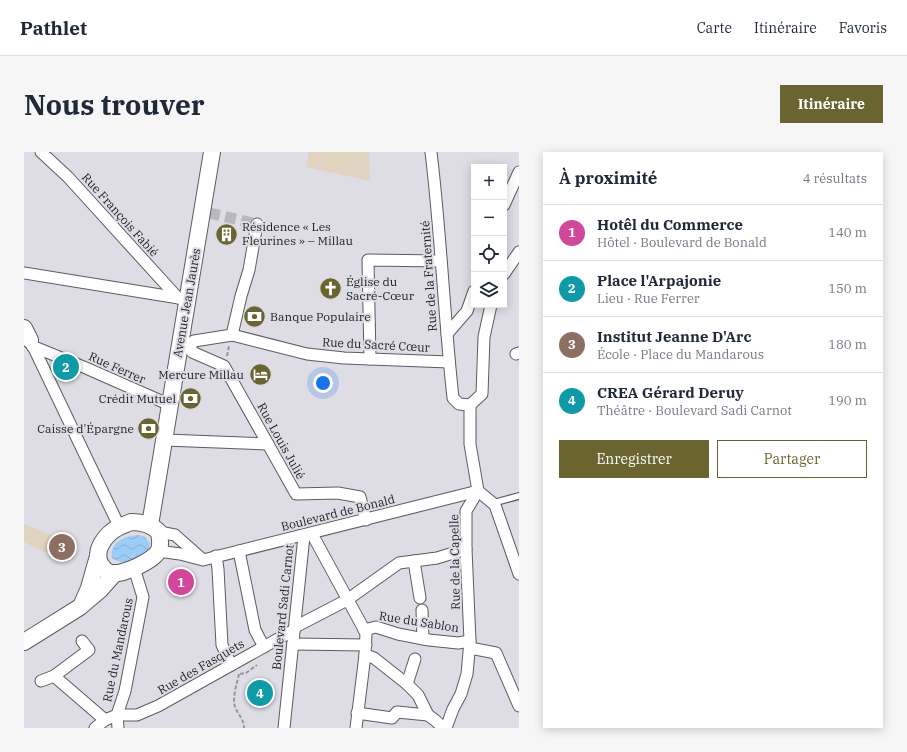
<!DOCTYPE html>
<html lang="fr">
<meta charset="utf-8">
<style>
body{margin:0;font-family:"IBM Plex Serif",serif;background:#f6f6f7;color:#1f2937}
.controls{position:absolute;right:12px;top:12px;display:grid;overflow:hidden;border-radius:0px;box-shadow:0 2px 10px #0003}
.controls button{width:36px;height:36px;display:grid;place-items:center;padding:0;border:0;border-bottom:1px solid #e0e1e3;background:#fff;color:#1f2937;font:20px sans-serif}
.you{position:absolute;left:299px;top:231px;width:14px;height:14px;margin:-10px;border:3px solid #fff;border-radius:50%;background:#1a73e8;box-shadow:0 0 0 6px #1a73e833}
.badge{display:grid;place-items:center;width:26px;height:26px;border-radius:50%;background:#696430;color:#fff;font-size:13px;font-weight:700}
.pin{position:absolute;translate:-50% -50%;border:2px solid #fff;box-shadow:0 1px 4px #0006}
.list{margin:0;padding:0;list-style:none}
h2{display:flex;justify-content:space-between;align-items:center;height:52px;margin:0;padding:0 16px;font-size:17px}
h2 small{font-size:13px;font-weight:400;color:#747a83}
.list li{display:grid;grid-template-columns:26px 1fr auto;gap:12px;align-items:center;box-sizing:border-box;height:56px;padding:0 16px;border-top:1px solid #e0e1e3}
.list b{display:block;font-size:15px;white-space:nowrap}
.list p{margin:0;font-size:13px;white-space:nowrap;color:#747a83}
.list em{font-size:13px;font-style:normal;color:#747a83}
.actions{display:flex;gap:8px;padding:12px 16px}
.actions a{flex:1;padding:9px 0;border:1px solid #696430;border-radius:0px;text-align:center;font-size:14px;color:#696430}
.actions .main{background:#696430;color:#fff}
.icon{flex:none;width:22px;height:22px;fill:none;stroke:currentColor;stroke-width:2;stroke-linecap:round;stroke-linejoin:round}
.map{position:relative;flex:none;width:495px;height:576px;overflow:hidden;border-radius:0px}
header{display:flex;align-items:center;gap:24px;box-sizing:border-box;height:56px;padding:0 20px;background:#fff;border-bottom:1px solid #e0e1e3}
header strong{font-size:19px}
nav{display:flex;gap:22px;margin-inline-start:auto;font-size:14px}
.intro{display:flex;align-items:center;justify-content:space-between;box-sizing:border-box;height:96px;padding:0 24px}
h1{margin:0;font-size:28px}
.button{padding:10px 18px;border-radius:0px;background:#696430;color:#fff;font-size:14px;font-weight:700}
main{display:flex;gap:24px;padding:0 24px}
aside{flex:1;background:#fff;border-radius:0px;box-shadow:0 2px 10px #0003}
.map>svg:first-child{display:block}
</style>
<header>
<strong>Pathlet</strong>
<nav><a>Carte</a><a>Itinéraire</a><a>Favoris</a></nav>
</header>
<div class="intro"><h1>Nous trouver</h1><a class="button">Itinéraire</a></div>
<main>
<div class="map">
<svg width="495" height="576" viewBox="0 0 495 576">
<defs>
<pattern id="water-waves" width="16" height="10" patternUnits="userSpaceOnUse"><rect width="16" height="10" fill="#9dccf6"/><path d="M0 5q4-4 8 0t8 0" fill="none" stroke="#87afd3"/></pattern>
</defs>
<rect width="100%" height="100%" fill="#dedde5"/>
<g fill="#e0d3bf">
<polygon points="285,0 345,0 346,29 282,15"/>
<polygon points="0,372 44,390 40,402 20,400 0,390"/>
</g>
<path fill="url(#water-waves)" d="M 114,383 L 121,385 L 126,391 C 125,407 100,416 88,406 C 85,390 101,384 114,383 Z"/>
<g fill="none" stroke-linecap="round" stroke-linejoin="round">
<polyline stroke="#b9b8bf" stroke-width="11" stroke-dasharray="11 5.5" stroke-linecap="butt" points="185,61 233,72"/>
<defs>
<polyline id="lane" points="469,351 495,344"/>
<g id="street">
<polyline points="17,0 44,25 154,146"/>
<path d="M 407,0 C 417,82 420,164 429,246 L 435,252 L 446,253"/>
<polyline points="480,53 495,20"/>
<polyline points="0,121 155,146"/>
<polyline points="480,122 495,100"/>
<polyline points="423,182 443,159 450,139"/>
<polyline points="208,183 217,144 225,118 233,72"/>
<polyline points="0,185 6,188 95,374"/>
<polyline points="166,193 168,200 200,214 272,342 314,341 336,345 342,368"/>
<polyline points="166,193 170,189 208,183 283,202 320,206 425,210"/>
<polyline points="8,194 62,216 146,253"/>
<polyline points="492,202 495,201"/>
<polyline points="346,207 344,108 417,109"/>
<polyline points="446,253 458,242 460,185 467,153"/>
<polyline points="446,253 446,292 454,339"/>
<polyline points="141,288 244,292"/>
<polyline points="454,339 471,353 495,422"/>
<polyline points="135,380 151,383 177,406"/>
<polyline points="288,382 342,481 341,503 332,576"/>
<polyline points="134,399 156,402 179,408 454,339"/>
<polyline points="215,399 231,478 240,495"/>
<polyline points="192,404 194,417 198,493 207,513"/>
<polyline points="390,409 396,446"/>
<polyline points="398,458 399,487"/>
<polyline points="271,475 323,448 375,411 413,406 442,397"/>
<polyline points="340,478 352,475 374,482 405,488 434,491 446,489"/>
<polyline points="58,489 65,498 30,524 81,568"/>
<polyline points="269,492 342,493"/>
<polyline points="446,496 472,501 495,554"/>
<polyline points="341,503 350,506 383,532 394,543 404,563 412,569 419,576"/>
<polyline points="17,529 30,524"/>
<polyline points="383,532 391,507"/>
<polyline points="333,561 368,566 373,560 404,563"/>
<polyline points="71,576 81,568 93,563 113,563 134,554 270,478"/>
<polyline points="94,576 93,563 101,539 119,445 110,416"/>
<polyline points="260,576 280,384"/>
<polyline points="422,576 429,557 437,542 443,522 446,489 442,397 442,359 454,339"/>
</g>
<g id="secondary">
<polyline points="0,176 6,188"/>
<path d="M 107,370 C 118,370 127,372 135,380 C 136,386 137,393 135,398 C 130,409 97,424 86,421 C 82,419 79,416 77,413 C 68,398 83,381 95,375 C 99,373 103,372 107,370 Z"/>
<polyline points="126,373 188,0"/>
<polyline points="58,452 65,436 74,404"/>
<polyline points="0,490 56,455 76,438 91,421"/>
</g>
</defs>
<use href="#lane" stroke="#5c5b61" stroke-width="8"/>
<use href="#street" stroke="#5c5b61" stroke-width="13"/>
<use href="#secondary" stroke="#5c5b61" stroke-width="18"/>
<g stroke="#97969c" stroke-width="2" stroke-dasharray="4 2" stroke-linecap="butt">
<polyline points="203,204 205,194"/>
<path d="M 215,522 C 213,531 208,546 211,555 C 214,563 220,567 220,576"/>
<polyline points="216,522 222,521 233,513"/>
</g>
<use href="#lane" stroke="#fff" stroke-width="5.5"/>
<use href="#street" stroke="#fff" stroke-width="11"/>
<use href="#secondary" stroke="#fff" stroke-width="16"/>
</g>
<defs>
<symbol id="building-disc" viewBox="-11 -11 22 22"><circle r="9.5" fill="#696430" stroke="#dedde5"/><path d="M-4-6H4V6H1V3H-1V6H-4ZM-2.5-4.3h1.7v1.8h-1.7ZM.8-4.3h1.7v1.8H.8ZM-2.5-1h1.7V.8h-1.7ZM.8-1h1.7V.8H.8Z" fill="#fff"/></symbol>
<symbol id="church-disc" viewBox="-11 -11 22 22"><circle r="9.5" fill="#696430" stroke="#dedde5"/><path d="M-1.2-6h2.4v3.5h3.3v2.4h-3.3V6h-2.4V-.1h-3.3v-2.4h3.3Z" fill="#fff"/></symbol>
<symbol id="bank-disc" viewBox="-11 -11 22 22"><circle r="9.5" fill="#696430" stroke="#dedde5"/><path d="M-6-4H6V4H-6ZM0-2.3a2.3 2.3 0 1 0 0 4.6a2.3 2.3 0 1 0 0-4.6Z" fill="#fff"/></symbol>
<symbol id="hotel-disc" viewBox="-11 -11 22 22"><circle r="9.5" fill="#696430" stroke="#dedde5"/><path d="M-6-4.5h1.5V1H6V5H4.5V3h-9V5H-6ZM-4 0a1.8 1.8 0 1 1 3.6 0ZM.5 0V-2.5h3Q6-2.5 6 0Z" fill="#fff"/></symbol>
</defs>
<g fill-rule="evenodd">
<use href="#building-disc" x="190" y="70" width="25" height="25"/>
<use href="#church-disc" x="294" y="124" width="25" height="25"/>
<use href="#bank-disc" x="218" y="152" width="25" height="25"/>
<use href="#hotel-disc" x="224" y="210" width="25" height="25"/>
<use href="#bank-disc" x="154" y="234" width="25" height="25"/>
<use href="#bank-disc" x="112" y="264" width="25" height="25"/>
</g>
<g text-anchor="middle" stroke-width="4" stroke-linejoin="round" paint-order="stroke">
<g font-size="12" fill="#232326" stroke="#dedde5">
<text transform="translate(96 63) rotate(48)" y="4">Rue François Fabié</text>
<text transform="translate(405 124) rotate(-94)" y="4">Rue de la Fraternité</text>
<text transform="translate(163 151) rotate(-80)" y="4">Avenue Jean Jaurès</text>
<text transform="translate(352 193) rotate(3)" y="4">Rue du Sacré Cœur</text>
<text transform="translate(93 216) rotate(24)" y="4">Rue Ferrer</text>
<text transform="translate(257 289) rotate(61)" y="4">Rue Louis Julié</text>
<text transform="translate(314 361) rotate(-14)" y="4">Boulevard de Bonald</text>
<text transform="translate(431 410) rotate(-91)" y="4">Rue de la Capelle</text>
<text transform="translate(259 455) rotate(-84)" y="4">Boulevard Sadi Carnot</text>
<text transform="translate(395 470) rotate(9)" y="4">Rue du Sablon</text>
<text transform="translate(94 498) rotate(-78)" y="4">Rue du Mandarous</text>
<text transform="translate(177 515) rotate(-30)" y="4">Rue des Fasquets</text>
</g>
<g font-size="12" fill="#232326" stroke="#dedde5" text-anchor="start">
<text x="218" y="79">Résidence « Les<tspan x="218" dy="14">Fleurines » – Millau</tspan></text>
<text x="322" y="134">Église du<tspan x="322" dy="14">Sacré-Cœur</tspan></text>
<text x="246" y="169">Banque Populaire</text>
<text x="220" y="227" text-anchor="end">Mercure Millau</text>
<text x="152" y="251" text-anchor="end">Crédit Mutuel</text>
<text x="110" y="281" text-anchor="end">Caisse d'Épargne</text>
</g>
</g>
</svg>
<div class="controls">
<button>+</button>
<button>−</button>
<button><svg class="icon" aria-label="locate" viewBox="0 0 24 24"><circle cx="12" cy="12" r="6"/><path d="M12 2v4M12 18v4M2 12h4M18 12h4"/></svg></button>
<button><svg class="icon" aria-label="layers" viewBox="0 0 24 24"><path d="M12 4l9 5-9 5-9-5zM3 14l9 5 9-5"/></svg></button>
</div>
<div class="you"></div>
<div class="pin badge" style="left:157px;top:430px;background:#d1479c">1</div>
<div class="pin badge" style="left:42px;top:215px;background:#0f9aa8">2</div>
<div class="pin badge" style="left:38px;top:395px;background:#8d6e63">3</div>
<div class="pin badge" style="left:236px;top:541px;background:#0f9aa8">4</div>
</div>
<aside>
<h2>À proximité<small>4 résultats</small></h2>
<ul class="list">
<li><span class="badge" style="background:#d1479c">1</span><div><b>Hotêl du Commerce</b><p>Hôtel · Boulevard de Bonald</p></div><em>140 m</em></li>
<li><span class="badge" style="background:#0f9aa8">2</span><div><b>Place l'Arpajonie</b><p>Lieu · Rue Ferrer</p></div><em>150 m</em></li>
<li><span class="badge" style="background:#8d6e63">3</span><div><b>Institut Jeanne D'Arc</b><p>École · Place du Mandarous</p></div><em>180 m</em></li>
<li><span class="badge" style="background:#0f9aa8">4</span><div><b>CREA Gérard Deruy</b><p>Théâtre · Boulevard Sadi Carnot</p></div><em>190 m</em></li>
</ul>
<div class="actions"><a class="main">Enregistrer</a><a>Partager</a></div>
</aside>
</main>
